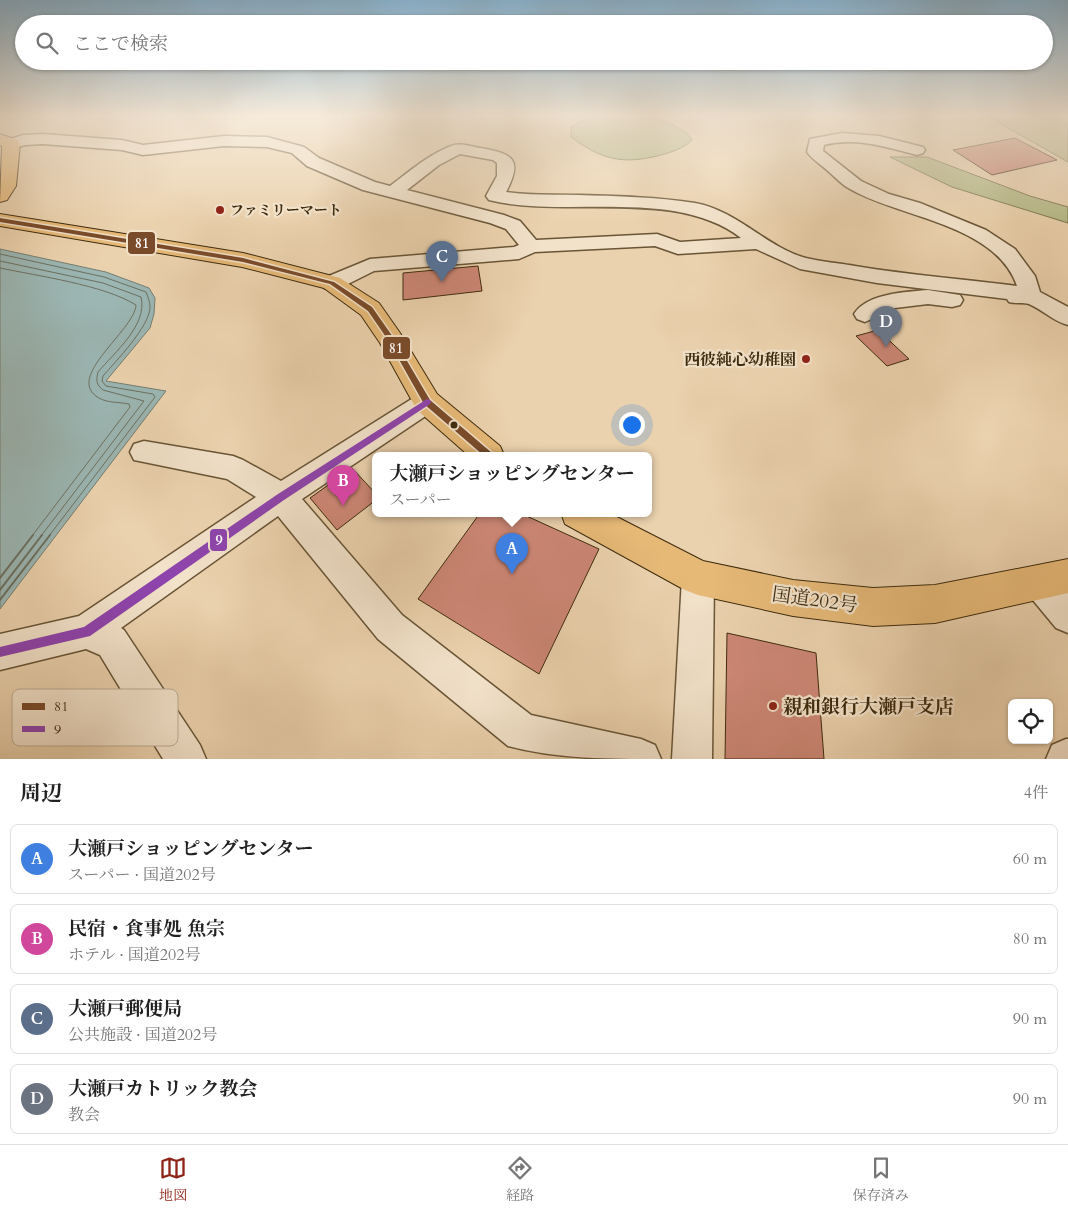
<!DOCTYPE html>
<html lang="ja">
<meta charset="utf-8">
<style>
body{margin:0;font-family:Cardo,"Noto Serif JP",serif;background:#f6f6f6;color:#222}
.controls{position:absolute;right:15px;bottom:15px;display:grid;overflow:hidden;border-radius:8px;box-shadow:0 1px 4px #0004}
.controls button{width:45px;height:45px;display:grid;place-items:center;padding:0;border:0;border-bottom:1px solid #e0e0e0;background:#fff;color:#222;font:25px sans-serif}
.you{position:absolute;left:631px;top:424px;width:18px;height:18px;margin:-12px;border:4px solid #fff;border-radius:50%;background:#1a73e8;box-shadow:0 0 0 8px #1a73e833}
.badge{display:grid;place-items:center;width:32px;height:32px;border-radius:50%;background:#8f2418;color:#fff;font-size:16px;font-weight:700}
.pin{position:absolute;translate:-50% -41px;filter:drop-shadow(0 1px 2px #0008)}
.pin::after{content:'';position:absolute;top:26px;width:18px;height:15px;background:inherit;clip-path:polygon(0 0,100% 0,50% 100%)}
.popup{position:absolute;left:372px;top:452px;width:280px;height:65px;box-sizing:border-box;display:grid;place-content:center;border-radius:8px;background:#fff;filter:drop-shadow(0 1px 4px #0005);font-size:16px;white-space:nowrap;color:#767676}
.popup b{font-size:19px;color:#222}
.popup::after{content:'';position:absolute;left:50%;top:100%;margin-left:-10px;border:10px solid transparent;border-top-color:#fff}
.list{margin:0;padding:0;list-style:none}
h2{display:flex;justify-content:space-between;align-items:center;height:65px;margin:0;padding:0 20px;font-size:21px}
h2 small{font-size:16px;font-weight:400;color:#767676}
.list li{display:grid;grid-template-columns:32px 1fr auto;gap:15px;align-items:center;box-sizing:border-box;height:70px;margin:0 10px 10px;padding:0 10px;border:1px solid #e0e0e0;border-radius:8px}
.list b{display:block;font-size:19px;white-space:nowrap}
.list p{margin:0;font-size:16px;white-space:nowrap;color:#767676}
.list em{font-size:16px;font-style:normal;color:#767676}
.icon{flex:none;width:28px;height:28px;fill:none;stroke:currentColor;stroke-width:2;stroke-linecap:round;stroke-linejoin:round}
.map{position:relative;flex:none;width:1068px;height:759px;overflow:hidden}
.search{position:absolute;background:#fff;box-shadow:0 1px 4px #0004;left:15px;right:15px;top:15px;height:55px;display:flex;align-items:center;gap:12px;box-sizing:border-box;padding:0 18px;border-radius:28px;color:#767676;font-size:19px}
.sheet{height:385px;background:#fff}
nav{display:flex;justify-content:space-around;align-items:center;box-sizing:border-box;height:70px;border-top:1px solid #e0e0e0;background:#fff;font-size:14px;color:#767676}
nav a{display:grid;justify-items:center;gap:2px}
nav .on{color:#8f2418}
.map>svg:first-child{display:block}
</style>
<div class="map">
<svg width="1068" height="759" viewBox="0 0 1068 759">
<rect width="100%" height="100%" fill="#ebd2ae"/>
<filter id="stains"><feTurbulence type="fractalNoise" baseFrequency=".004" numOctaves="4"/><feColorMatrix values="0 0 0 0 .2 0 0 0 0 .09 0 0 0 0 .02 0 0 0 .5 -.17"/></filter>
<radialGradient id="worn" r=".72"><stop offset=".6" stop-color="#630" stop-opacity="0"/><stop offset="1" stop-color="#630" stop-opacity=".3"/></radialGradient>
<g fill="#b7bc8a" stroke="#7a744c">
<path d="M 592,116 C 608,116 627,114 643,116 C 658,118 685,127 692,140 C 684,148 672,152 661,155 C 623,165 602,160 571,137 L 571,127 Z"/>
<polygon points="987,116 1055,116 1068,124 1068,162"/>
<polygon points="890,157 927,157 1030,196 1068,207 1068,223 952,187"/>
</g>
<polygon fill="#9bb6b3" stroke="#767e71" points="0,249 106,272 149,288 155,298 154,314 150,328 106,381 166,391 0,609"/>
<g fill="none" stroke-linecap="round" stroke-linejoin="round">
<g stroke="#6c7060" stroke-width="1">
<path d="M 0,254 L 104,277 L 146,292 C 148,297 150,302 150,307 C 150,326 116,361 103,376 L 102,381 L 106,386 L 153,394 L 155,397 L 49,536"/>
<path d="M 0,261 L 103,283 L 141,297 C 148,325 114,353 98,372 C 96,381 96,384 103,390 L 144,401 L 41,536"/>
<path d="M 0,268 C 38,276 104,285 136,305 C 135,330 63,378 99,398 C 107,403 120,402 129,404 L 130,407 L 32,536"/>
</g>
<g stroke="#6c7060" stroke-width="2">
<polyline points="0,578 33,535"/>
<polyline points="0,590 42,535"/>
<polyline points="0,600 50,535"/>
</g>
</g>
<g fill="#cd8776" stroke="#3e2b0e">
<polygon points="1015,138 1057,160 992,175 953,150"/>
<polygon points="478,266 482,291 403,300 403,273"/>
<polygon points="878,330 909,359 887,366 856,336"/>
<polygon points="352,468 376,494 376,500 337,530 310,498"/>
<polygon points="480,513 520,513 599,549 539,674 418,599"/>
<polygon points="727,633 816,653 824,759 725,759"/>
</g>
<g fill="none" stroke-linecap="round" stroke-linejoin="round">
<defs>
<g id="minor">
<path d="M 842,133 L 879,136 L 923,147 L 925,150 L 923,153 L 917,155 C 886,147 856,137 824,145 L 823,151 L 861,181 L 889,194 L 920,203 L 986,230 L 1015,249 L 1035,276 L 1040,292 L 1068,307 L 1068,325 C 1053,321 1043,310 1029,304 C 1023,302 1016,304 1009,302 L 1007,299 L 877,283 L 800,269 L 756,249 L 678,254 L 655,246 L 535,252 L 519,259 L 374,271 L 340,288 L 332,290 L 324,288 L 321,283 L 324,278 L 370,259 L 514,247 L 519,245 L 506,229 L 490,223 L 363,190 L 307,166 L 292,153 L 267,147 L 224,146 L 143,155 L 122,150 L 43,144 L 25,145 L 11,149 L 5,147 L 3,144 L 5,141 L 23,135 L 43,134 L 122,140 L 143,145 L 224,136 L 267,137 L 304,147 L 319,158 L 375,182 L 390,186 C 410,171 428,155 451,146 C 460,142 472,147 481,148 C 514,154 523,160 506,192 C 530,196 554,194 578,195 C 616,196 657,197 695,203 C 738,211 766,247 806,258 C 822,262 839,263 855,266 C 909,275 963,279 1017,286 C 996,224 900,218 850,189 C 842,185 834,176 827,170 C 820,164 812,159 807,152 L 810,139 ZM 460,154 L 493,160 L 497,163 L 497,176 L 486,196 L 489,200 C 565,219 675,187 741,238 L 680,242 L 657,234 L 536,240 L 520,221 L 504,215 L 407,190 L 439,165 Z"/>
<path d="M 928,290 L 960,295 L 963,300 L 960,305 L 952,307 L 928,304 L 895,308 L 865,322 L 857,319 L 854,314 C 867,293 906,292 928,290 Z"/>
<path d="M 427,392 L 436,395 L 440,402 L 436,409 L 302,499 L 402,615 L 531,715 L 641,739 L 655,745 L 661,759 C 610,759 556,759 508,746 L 378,639 L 278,516 L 121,628 L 124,630 L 200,745 L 206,759 L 163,759 L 100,655 L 86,649 L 0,670 L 0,634 L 79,616 L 256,497 L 227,479 L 134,460 L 130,452 L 134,444 L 144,441 L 233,456 L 243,460 L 281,481 L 418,395 Z"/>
<polygon points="698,562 710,567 714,578 712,759 672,759 682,578 686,567"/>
<polygon points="1039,566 1051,571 1068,590 1068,633 1056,628 1027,593 1023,582 1027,571"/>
<polygon points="1066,739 1068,739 1068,759 1046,759 1052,745"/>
</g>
<g id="highway">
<polygon points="0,134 17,140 20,144 16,186 7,200 0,202 2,146 0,145"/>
<polygon points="0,214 243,253 340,278 379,303 400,333 437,394 500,446 504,455 468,455 417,410 380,343 361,315 324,288 242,267 0,226"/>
<polygon points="561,513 609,513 703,561 793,580 873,588 935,585 1068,559 1068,593 935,623 873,626 793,616 698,595 685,590 565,524"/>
</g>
</defs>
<use href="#minor" stroke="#695536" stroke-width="3"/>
<use href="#highway" stroke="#3e2b0e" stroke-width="2"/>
<use href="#minor" fill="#f2e2ca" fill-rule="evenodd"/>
<use href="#highway" fill="#e6b977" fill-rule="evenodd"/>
<defs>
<polygon id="bus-1" points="0,218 243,258 334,282 372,307 393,337 430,400 492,453 493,455 483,455 424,404 388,340 368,311 330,284 243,262 0,222"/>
<polygon id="bus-2" points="427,399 430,400 431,402 430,404 284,500 90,636 0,657 0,647 84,627 278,494"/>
</defs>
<use href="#bus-1" stroke="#f2e2ca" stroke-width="3"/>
<use href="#bus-2" stroke="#f2e2ca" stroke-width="3"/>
<use href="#bus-1" fill="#7a4b2a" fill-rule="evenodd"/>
<use href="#bus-2" fill="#8e44ad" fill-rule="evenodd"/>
</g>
<linearGradient id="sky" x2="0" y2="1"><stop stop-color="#89b5d3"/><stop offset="0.52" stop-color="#f6ebdb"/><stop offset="1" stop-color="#f6ebdb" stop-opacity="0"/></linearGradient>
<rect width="1068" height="222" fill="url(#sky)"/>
<g fill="#8f2418" stroke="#f2e2ca" stroke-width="2">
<circle cx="220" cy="210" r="5"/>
<circle cx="806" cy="359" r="5"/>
<circle cx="773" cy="706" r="5"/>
</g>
<circle fill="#3e2b0e" stroke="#f2e2ca" stroke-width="2" cx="454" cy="425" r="4.5"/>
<g text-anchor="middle" stroke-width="4.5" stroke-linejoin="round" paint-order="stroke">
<g font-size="14" font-weight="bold" fill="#3e2b0e" stroke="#f2e2ca" text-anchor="start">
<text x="230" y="215">ファミリーマート</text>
</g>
<g font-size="16" font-weight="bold" fill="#3e2b0e" stroke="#f2e2ca" text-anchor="end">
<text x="796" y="365">西彼純心幼稚園</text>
</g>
<g font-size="19" fill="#3e2b0e" stroke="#f2e2ca">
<text transform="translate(815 599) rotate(8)" y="7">国道202号</text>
</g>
<g font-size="19" font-weight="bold" fill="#3e2b0e" stroke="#f2e2ca" text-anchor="start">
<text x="783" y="713">親和銀行大瀬戸支店</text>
</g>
</g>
<rect x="12" y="689" width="166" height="57" rx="8" fill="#f2e2ca" stroke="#bcab92" stroke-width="1"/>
<rect x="22" y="703" width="23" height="7" fill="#7a4b2a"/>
<rect x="22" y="726" width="23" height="6" fill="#8e44ad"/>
<g font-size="14" fill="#3e2b0e">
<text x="54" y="711">81</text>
<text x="54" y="734">9</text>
</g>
<g stroke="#f2e2ca" stroke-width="2">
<rect x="127" y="231" width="29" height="24" rx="5" fill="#7a4b2a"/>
<rect x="382" y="336" width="29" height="24" rx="5" fill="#7a4b2a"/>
<rect x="209" y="528" width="19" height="24" rx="5" fill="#8e44ad"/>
</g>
<g font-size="14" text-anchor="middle" font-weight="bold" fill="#fff">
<text x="142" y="248">81</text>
<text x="396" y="353">81</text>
<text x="219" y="545">9</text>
</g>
<rect width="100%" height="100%" filter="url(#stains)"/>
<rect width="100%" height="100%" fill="url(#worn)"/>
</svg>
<div class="controls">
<button><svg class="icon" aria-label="locate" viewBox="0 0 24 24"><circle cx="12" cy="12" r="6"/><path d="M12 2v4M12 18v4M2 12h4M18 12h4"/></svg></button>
</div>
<div class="you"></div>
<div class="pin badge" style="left:512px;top:574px;background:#3f7fe0">A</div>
<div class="popup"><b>大瀬戸ショッピングセンター</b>スーパー</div>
<div class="pin badge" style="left:343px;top:506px;background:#d1479c">B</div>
<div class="pin badge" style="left:442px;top:282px;background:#5c6f8a">C</div>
<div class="pin badge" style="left:886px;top:347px;background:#6b7280">D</div>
<div class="search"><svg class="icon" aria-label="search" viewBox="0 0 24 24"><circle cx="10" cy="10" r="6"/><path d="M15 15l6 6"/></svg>ここで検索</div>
</div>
<section class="sheet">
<h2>周辺<small>4件</small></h2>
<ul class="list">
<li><span class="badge" style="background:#3f7fe0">A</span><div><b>大瀬戸ショッピングセンター</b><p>スーパー · 国道202号</p></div><em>60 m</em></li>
<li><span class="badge" style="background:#d1479c">B</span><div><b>民宿・食事処 魚宗</b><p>ホテル · 国道202号</p></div><em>80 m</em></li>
<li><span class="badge" style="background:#5c6f8a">C</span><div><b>大瀬戸郵便局</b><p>公共施設 · 国道202号</p></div><em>90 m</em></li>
<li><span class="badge" style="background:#6b7280">D</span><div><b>大瀬戸カトリック教会</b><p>教会</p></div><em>90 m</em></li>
</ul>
</section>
<nav>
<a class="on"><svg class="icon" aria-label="map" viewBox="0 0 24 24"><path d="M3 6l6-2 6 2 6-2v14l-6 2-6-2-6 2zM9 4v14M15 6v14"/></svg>地図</a>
<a><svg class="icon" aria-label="directions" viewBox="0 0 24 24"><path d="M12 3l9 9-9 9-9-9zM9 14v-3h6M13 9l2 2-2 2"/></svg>経路</a>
<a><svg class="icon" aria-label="saved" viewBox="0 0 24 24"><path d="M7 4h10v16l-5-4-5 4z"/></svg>保存済み</a>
</nav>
